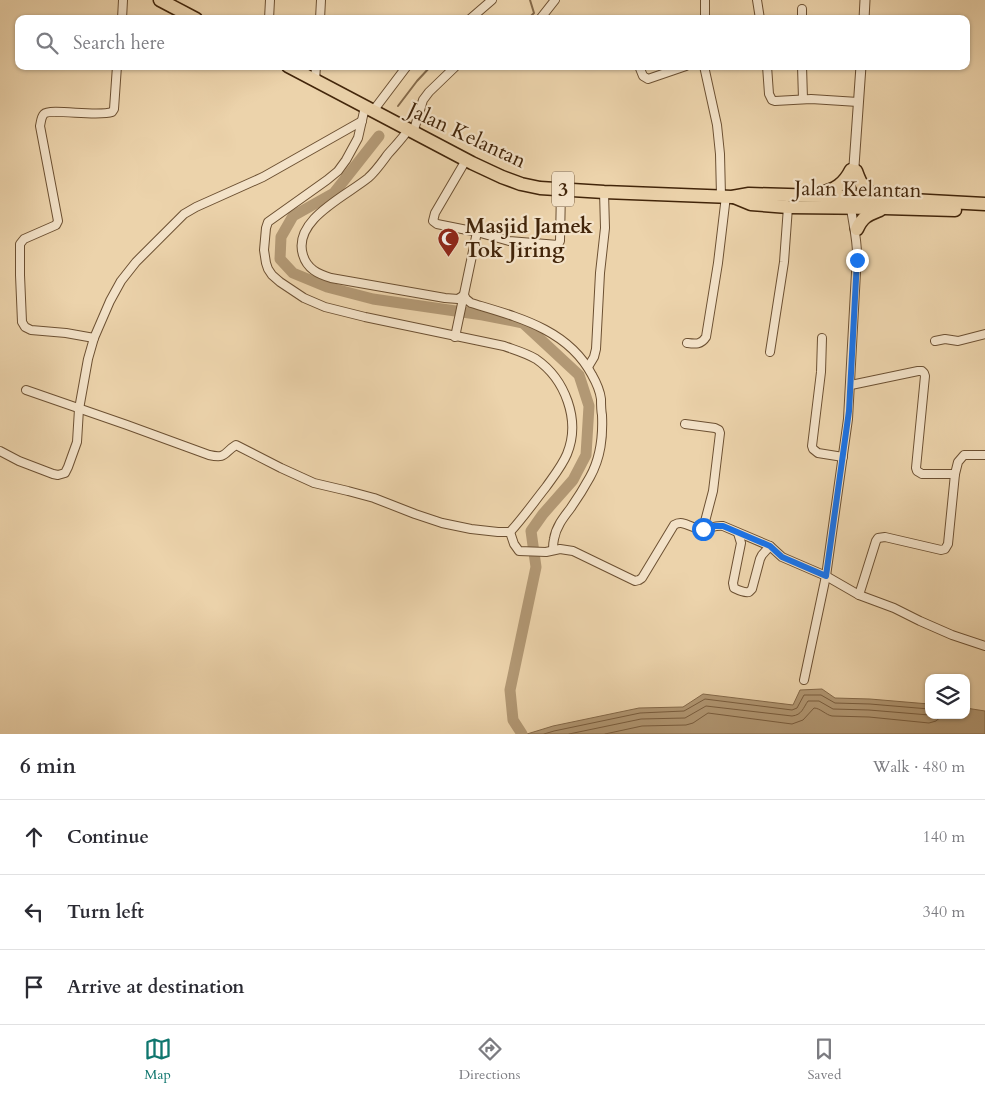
<!DOCTYPE html>
<meta charset="utf-8">
<style>
body{margin:0;font-family:Cardo,serif;background:#f7f7f7;color:#2b2b33}
.controls{position:absolute;right:15px;bottom:15px;display:grid;overflow:hidden;border-radius:10px;box-shadow:0 1px 4px #0004}
.controls button{width:45px;height:45px;display:grid;place-items:center;padding:0;border:0;border-bottom:1px solid #e1e1e2;background:#fff;color:#2b2b33;font:25px sans-serif}
.stop{position:absolute;width:15px;height:15px;margin:-11px;border:4px solid #1a73e8;border-radius:50%;background:#fff}
.stop.end{background:#1a73e8;border-color:#fff;box-shadow:0 1px 5px #0008}
.list{margin:0;padding:0;list-style:none}
h2{display:flex;justify-content:space-between;align-items:center;height:65px;margin:0;padding:0 20px;font-size:21px}
h2 small{font-size:16px;font-weight:400;color:#7c7c81}
.list li{display:grid;grid-template-columns:32px 1fr auto;gap:15px;align-items:center;box-sizing:border-box;height:75px;padding:0 20px;border-top:1px solid #e1e1e2}
.list b{display:block;font-size:19px;white-space:nowrap}
.list em{font-size:16px;font-style:normal;color:#7c7c81}
.icon{flex:none;width:28px;height:28px;fill:none;stroke:currentColor;stroke-width:2;stroke-linecap:round;stroke-linejoin:round}
.map{position:relative;flex:none;width:985px;height:734px;overflow:hidden}
.search{position:absolute;background:#fff;box-shadow:0 1px 4px #0004;left:15px;right:15px;top:15px;height:55px;display:flex;align-items:center;gap:12px;box-sizing:border-box;padding:0 18px;border-radius:10px;color:#7c7c81;font-size:19px}
.sheet{height:290px;background:#fff}
nav{display:flex;justify-content:space-around;align-items:center;box-sizing:border-box;height:70px;border-top:1px solid #e1e1e2;background:#fff;font-size:14px;color:#7c7c81}
nav a{display:grid;justify-items:center;gap:2px}
nav .on{color:#0f766e}
.map>svg:first-child{display:block}
</style>
<div class="map">
<svg width="985" height="734" viewBox="0 0 985 734">
<rect width="100%" height="100%" fill="#ecd3ab"/>
<filter id="stains"><feTurbulence type="fractalNoise" baseFrequency=".004" numOctaves="4"/><feColorMatrix values="0 0 0 0 .2 0 0 0 0 .09 0 0 0 0 .02 0 0 0 .5 -.17"/></filter>
<radialGradient id="worn" r=".72"><stop offset=".6" stop-color="#630" stop-opacity="0"/><stop offset="1" stop-color="#630" stop-opacity=".3"/></radialGradient>
<polygon fill="#b29874" stroke="#856a4a" points="822,689 835,698 870,699 929,704 929,715 966,715 966,708 985,711 985,734 527,734 553,726 639,708 683,707 703,694 793,705 800,690"/>
<g fill="none" stroke-linecap="round" stroke-linejoin="round">
<g stroke="#7a5e3f" stroke-width="1">
<polyline points="544,734 554,731 640,713 684,711 705,699 792,710 797,708 804,695 821,695 835,703 870,704 929,709"/>
<path d="M 569,734 L 641,719 L 685,718 L 706,706 L 792,716 C 802,715 803,708 808,701 L 819,701 L 833,709 L 869,710 L 929,715"/>
<path d="M 605,734 L 642,726 L 686,725 L 693,723 L 708,713 L 792,724 L 803,720 L 814,708 C 820,708 826,715 832,716 L 869,717 L 929,723 L 936,721 L 943,715"/>
</g>
<g stroke="#856a4a" stroke-width="2">
<polyline points="528,19 534,13 530,0"/>
<polyline points="398,106 417,81 431,66"/>
</g>
<polyline stroke="#b29874" stroke-width="11" points="379,136 334,193 293,216 281,237 280,259 293,273 327,287 373,299 483,315 523,323 579,375 589,406 586,455 573,480 543,514 531,531 536,567 510,690 513,720 522,734"/>
<defs>
<g id="minor">
<polyline points="705,0 705,19"/>
<polyline points="757,0 760,19"/>
<polyline points="122,19 123,0"/>
<polyline points="269,19 270,0"/>
<polyline points="320,19 321,0"/>
<polyline points="470,19 492,0"/>
<polyline points="540,19 555,0"/>
<polyline points="802,19 802,9"/>
<polyline points="639,66 643,76 648,79 686,66"/>
<polyline points="704,66 717,125 720,154 721,196"/>
<polyline points="767,66 769,94 772,100 775,101 811,99 858,102"/>
<polyline points="802,66 803,99"/>
<polyline points="315,81 316,66"/>
<path d="M 365,107 L 358,138 L 346,160 L 338,171 L 327,180 L 268,222 L 266,228 L 264,250 L 266,263 L 268,269 L 272,275 L 280,282 L 304,298 L 325,307 L 365,317 L 504,346 C 515,350 526,353 536,359 C 565,379 581,420 567,454 C 562,466 553,477 546,487 C 534,502 523,518 510,532"/>
<polyline points="373,111 407,66"/>
<path d="M 408,130 C 402,139 395,146 388,154 C 382,162 376,171 368,178 C 346,196 292,220 303,255 C 307,269 318,274 331,278 L 445,298 L 458,299 L 464,295 L 466,299 L 471,303 C 517,317 568,329 592,375 C 596,382 600,391 601,399 C 601,404 601,410 602,415 C 603,437 601,457 590,477 C 584,488 577,499 570,509 C 563,518 556,527 554,539 C 553,543 553,547 553,550"/>
<polyline points="413,133 423,100 429,92 456,66"/>
<polyline points="466,160 435,213 433,221 437,224 477,232 509,241 558,245 560,241 561,189"/>
<polyline points="455,337 477,232"/>
<path d="M 94,338 L 66,333 L 31,330 L 25,327 L 22,322 L 20,275 L 20,244 L 24,239 L 56,225 L 58,221 L 40,126 C 41,122 41,117 44,114 C 50,108 97,117 112,112 L 114,109 L 117,66"/>
<polyline points="822,338 821,372 812,446 813,449 818,453 843,457"/>
<polyline points="935,341 945,339 958,341 985,334"/>
<path d="M 687,343 C 695,344 701,345 706,337 L 718,263 L 726,196"/>
<polyline points="770,352 784,262 788,207"/>
<polyline points="588,367 594,357 596,349 600,273 605,228 604,192"/>
<polyline points="851,385 918,371 922,371 924,373 925,376 916,468 917,471 922,474 955,474"/>
<path d="M 26,390 L 127,425 L 209,455 C 227,459 223,453 236,445 L 281,468 L 314,483 L 348,491 L 374,498 L 415,514 L 442,523 L 471,529 L 498,532 L 510,532"/>
<polyline points="685,424 715,428 719,430 720,433 713,491 703,529"/>
<polyline points="0,451 19,461 53,474 58,475 65,473 68,467 77,442 79,409 88,359 94,338 110,301 121,281 136,262 184,214 196,207 263,177 362,121"/>
<path d="M 510,532 L 514,544 L 519,551 L 546,552 L 560,549 L 573,551 L 635,581 L 639,580 L 642,578 L 674,525 C 684,519 691,529 702,529 C 709,529 715,525 723,526 L 770,546 L 782,557 L 826,576 L 859,595 L 894,608 L 920,621 L 952,635 L 985,646"/>
<path d="M 738,533 L 741,543 L 733,583 L 734,588 C 738,590 745,593 749,592 L 752,589 L 760,559 L 762,555 L 770,546"/>
<polyline points="859,595 876,541 878,538 885,537 941,550 945,549 948,544 955,474 958,462 964,455 985,455"/>
<path d="M 804,680 L 826,576 L 848,419 L 857,254 C 857,238 853,224 851,208"/>
</g>
<g id="tertiary">
<polyline points="864,19 865,0"/>
<polyline points="851,203 851,170 854,166 861,66"/>
</g>
<g id="trunk">
<polyline points="160,0 196,19"/>
<polyline points="288,66 472,163 502,177 521,184 540,188 604,192 732,197 749,194 856,197 985,204"/>
<path d="M 856,171 C 861,185 864,192 880,196"/>
<path d="M 820,193 C 835,190 844,184 851,170"/>
<polyline points="734,197 751,204 788,207 885,208 955,210"/>
<path d="M 857,229 C 863,216 868,215 880,210"/>
</g>
</defs>
<use href="#minor" stroke="#6c5032" stroke-width="10"/>
<use href="#tertiary" stroke="#6c5032" stroke-width="11"/>
<use href="#trunk" stroke="#42250a" stroke-width="15"/>
<use href="#minor" stroke="#f3e2c8" stroke-width="8"/>
<use href="#tertiary" stroke="#f3e2c8" stroke-width="9"/>
<use href="#trunk" stroke="#ecd3ab" stroke-width="12"/>
</g>
<g fill="none" stroke-linecap="round" stroke-linejoin="round">
<polyline stroke="#1a73e8" stroke-width="6" points="703,529 715,526 723,526 770,546 782,557 826,576 849,411 857,260"/>
</g>
<defs>
<symbol id="mosque-pin" viewBox="-11 -11 22 30"><path d="M0 17L-7.5 6A9.5 9.5 0 1 1 7.5 6Z" fill="#8f2418" stroke="#f3e2c8"/><path d="M3.5-4.9A6 6 0 1 0 3.5 4.9A5 5 0 1 1 3.5-4.9Z" fill="#fff"/></symbol>
</defs>
<g fill-rule="evenodd">
<use href="#mosque-pin" x="436" y="226" width="25" height="34"/>
</g>
<g text-anchor="middle" stroke-width="4.5" stroke-linejoin="round" paint-order="stroke">
<rect fill="#f3e2c8" stroke="#775e43" stroke-width="1" x="552" y="171.5" width="22" height="35" rx="4"/>
<g font-size="20" font-weight="bold" fill="#42250a">
<text x="563" y="196">3</text>
</g>
<g font-size="21" fill="#42250a" stroke="#f3e2c8">
<text transform="translate(467 135) rotate(25)" y="7">Jalan Kelantan</text>
<text transform="translate(858 189) rotate(1)" y="7">Jalan Kelantan</text>
</g>
<g font-size="21" font-weight="bold" fill="#42250a" stroke="#f3e2c8" text-anchor="start">
<text x="465" y="233">Masjid Jamek<tspan x="465" dy="24">Tok Jiring</tspan></text>
</g>
</g>
<rect width="100%" height="100%" filter="url(#stains)"/>
<rect width="100%" height="100%" fill="url(#worn)"/>
</svg>
<div class="controls">
<button><svg class="icon" aria-label="layers" viewBox="0 0 24 24"><path d="M12 4l9 5-9 5-9-5zM3 14l9 5 9-5"/></svg></button>
</div>
<div class="stop" style="left:703px;top:529px"></div>
<div class="stop end" style="left:857px;top:260px"></div>
<div class="search"><svg class="icon" aria-label="search" viewBox="0 0 24 24"><circle cx="10" cy="10" r="6"/><path d="M15 15l6 6"/></svg>Search here</div>
</div>
<section class="sheet">
<h2>6 min<small>Walk · 480 m</small></h2>
<ul class="list">
<li><svg class="icon" aria-label="ahead" viewBox="0 0 24 24"><path d="M12 20V5M6 11l6-6 6 6"/></svg><div><b>Continue</b></div><em>140 m</em></li>
<li><svg class="icon" aria-label="left" viewBox="0 0 24 24"><path d="M17 20v-9H6M10 6l-5 5 5 5"/></svg><div><b>Turn left</b></div><em>340 m</em></li>
<li><svg class="icon" aria-label="arrive" viewBox="0 0 24 24"><path d="M6 21V4h12l-3 4 3 4H6"/></svg><div><b>Arrive at destination</b></div></li>
</ul>
</section>
<nav>
<a class="on"><svg class="icon" aria-label="map" viewBox="0 0 24 24"><path d="M3 6l6-2 6 2 6-2v14l-6 2-6-2-6 2zM9 4v14M15 6v14"/></svg>Map</a>
<a><svg class="icon" aria-label="directions" viewBox="0 0 24 24"><path d="M12 3l9 9-9 9-9-9zM9 14v-3h6M13 9l2 2-2 2"/></svg>Directions</a>
<a><svg class="icon" aria-label="saved" viewBox="0 0 24 24"><path d="M7 4h10v16l-5-4-5 4z"/></svg>Saved</a>
</nav>
